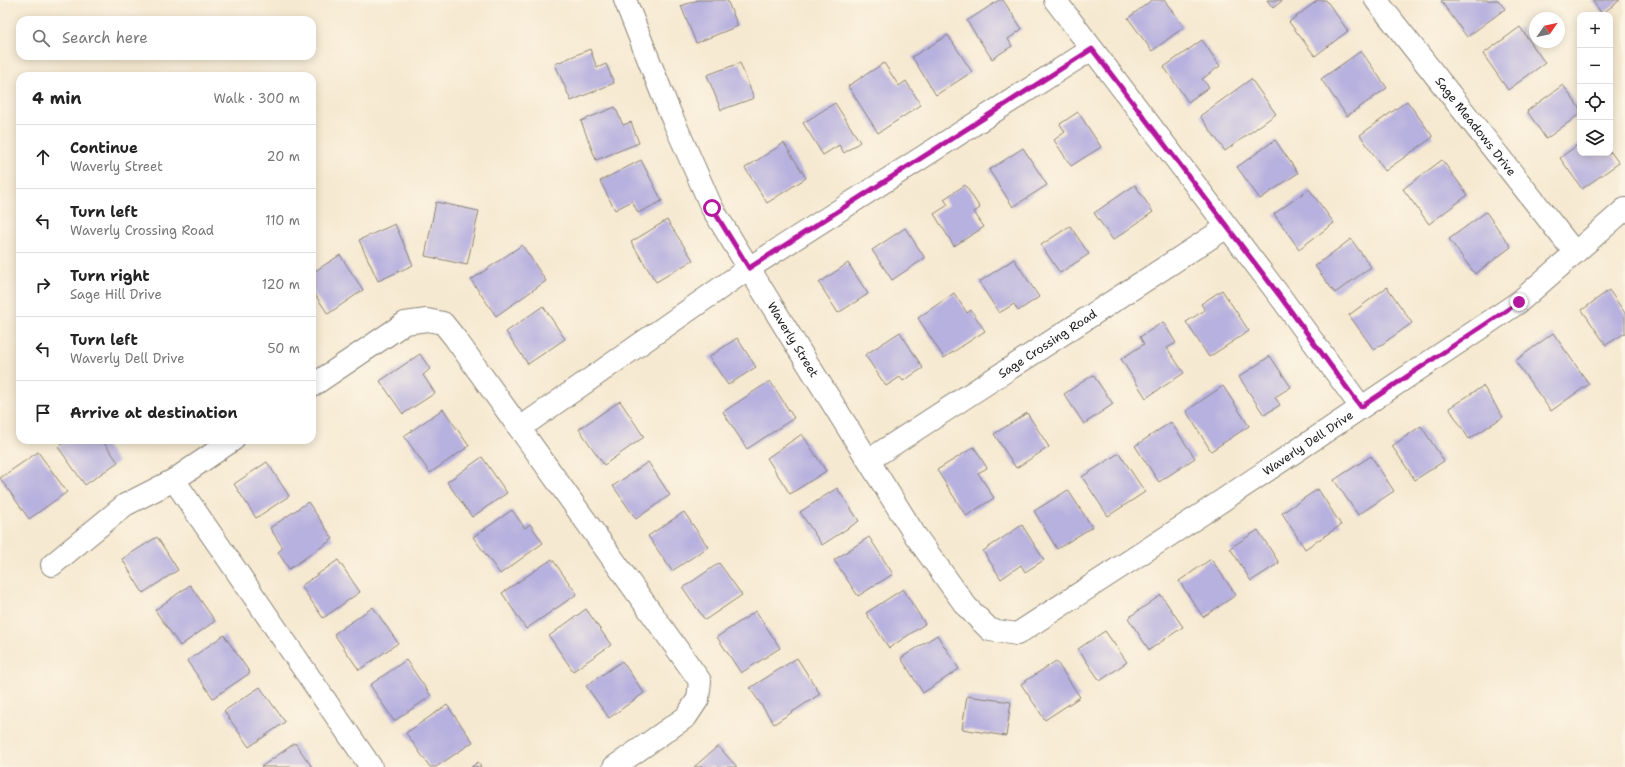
<!DOCTYPE html>
<meta charset="utf-8">
<style>
body{margin:0;font-family:"Shantell Sans",sans-serif;background:#f2f2f2;color:#222}
.controls{position:absolute;right:12px;top:12px;display:grid;overflow:hidden;border-radius:8px;box-shadow:0 2px 10px #0003}
.controls button{width:36px;height:36px;display:grid;place-items:center;padding:0;border:0;border-bottom:1px solid #e0e0e0;background:#fff;color:#222;font:20px sans-serif}
.compass{position:absolute;left:1529px;top:12px;width:36px;height:36px;border-radius:50%;background:#fff;box-shadow:0 2px 10px #0003;rotate:56deg}
.stop{position:absolute;width:12px;height:12px;margin:-9px;border:3px solid #b5179e;border-radius:50%;background:#fff}
.stop.end{background:#b5179e;border-color:#fff;box-shadow:0 1px 4px #0008}
.list{margin:0;padding:0;list-style:none}
h2{display:flex;justify-content:space-between;align-items:center;height:52px;margin:0;padding:0 16px;font-size:17px}
h2 small{font-size:13px;font-weight:400;color:#767676}
.list li{display:grid;grid-template-columns:26px 1fr auto;gap:12px;align-items:center;box-sizing:border-box;height:64px;padding:0 16px;border-top:1px solid #e0e0e0}
.list b{display:block;font-size:15px;white-space:nowrap}
.list p{margin:0;font-size:13px;white-space:nowrap;color:#767676}
.list em{font-size:13px;font-style:normal;color:#767676}
.icon{flex:none;width:22px;height:22px;fill:none;stroke:currentColor;stroke-width:2;stroke-linecap:round;stroke-linejoin:round}
.map{position:relative;flex:none;width:1625px;height:767px;overflow:hidden}
.search{position:absolute;background:#fff;box-shadow:0 2px 10px #0003;left:16px;top:16px;width:300px;height:44px;display:flex;align-items:center;gap:10px;box-sizing:border-box;padding:0 14px;border-radius:12px;color:#767676;font-size:15px}
.panel{position:absolute;background:#fff;box-shadow:0 2px 10px #0003;left:16px;top:72px;width:300px;height:372px;border-radius:12px}
.map>svg:first-child{display:block}
</style>
<div class="map">
<svg width="1625" height="767" viewBox="0 0 1625 767">
<rect width="100%" height="100%" fill="#fcf5e5"/>
<filter id="ink" filterUnits="userSpaceOnUse"><feTurbulence type="fractalNoise" baseFrequency=".025" numOctaves="2"/><feDisplacementMap in="SourceGraphic" scale="8" xChannelSelector="R" yChannelSelector="G"/><feConvolveMatrix kernelMatrix="1 2 1 2 8 2 1 2 1" color-interpolation-filters="sRGB"/></filter>
<filter id="wash" filterUnits="userSpaceOnUse"><feTurbulence type="fractalNoise" baseFrequency=".012" numOctaves="4" result="noise"/><feDisplacementMap in="SourceGraphic" scale="16" xChannelSelector="R" yChannelSelector="G"/><feGaussianBlur stdDeviation="0.9" result="paint"/><feColorMatrix in="noise" values="0 0 0 0 0 0 0 0 0 0 0 0 0 0 0 0 0 1.4 0 .05"/><feComposite in="paint" operator="in"/></filter>
<g filter="url(#wash)">
<rect width="100%" height="100%" fill="#f6e9d1"/>
<g id="blocks">
<g fill="#b7b1df">
<polygon points="698,0 727,0 738,26 696,43 681,6"/>
<polygon points="999,0 1003,0 1022,29 1008,39 1012,46 992,59 967,21"/>
<polygon points="1152,0 1164,0 1184,27 1152,51 1128,18"/>
<polygon points="1267,0 1283,0 1273,8"/>
<polygon points="1318,0 1326,0 1348,31 1315,56 1289,22"/>
<polygon points="1443,0 1498,0 1505,9 1467,37 1441,1"/>
<polygon points="1592,0 1620,0 1602,14"/>
<polygon points="1520,27 1545,63 1508,90 1483,54"/>
<polygon points="948,35 972,72 936,95 912,57"/>
<polygon points="1202,40 1220,66 1202,79 1209,87 1188,102 1164,67"/>
<polygon points="590,49 597,68 606,64 614,83 571,101 555,64"/>
<polygon points="1361,51 1387,88 1347,116 1321,79"/>
<polygon points="740,63 754,98 721,110 707,75"/>
<polygon points="884,63 899,86 906,81 921,105 878,133 848,86"/>
<polygon points="1251,79 1276,114 1225,151 1200,116"/>
<polygon points="1563,85 1580,109 1580,114 1546,139 1527,111"/>
<polygon points="1407,101 1433,137 1385,171 1360,135"/>
<polygon points="835,103 860,142 844,153 839,145 823,155 803,123"/>
<polygon points="615,107 623,125 631,122 639,143 596,160 581,121"/>
<polygon points="1078,112 1101,147 1071,166 1054,140 1065,132 1060,124"/>
<polygon points="1275,140 1298,173 1260,199 1237,167"/>
<polygon points="784,143 806,178 767,203 745,168"/>
<polygon points="1580,143 1580,153 1610,153 1610,151 1619,163 1582,189 1560,158"/>
<polygon points="1023,148 1047,185 1013,207 989,170"/>
<polygon points="641,160 662,201 638,213 632,201 615,210 600,181"/>
<polygon points="1442,160 1468,195 1429,224 1403,189"/>
<polygon points="965,185 980,208 974,212 984,227 954,246 934,214 948,205 944,199"/>
<polygon points="1135,185 1153,212 1113,240 1094,213"/>
<polygon points="1309,189 1334,223 1299,249 1274,214"/>
<polygon points="436,202 479,211 467,265 425,256"/>
<polygon points="1486,212 1511,247 1475,274 1449,239"/>
<polygon points="667,220 693,260 656,282 631,242"/>
<polygon points="395,224 413,265 378,281 359,240"/>
<polygon points="1070,226 1089,254 1060,273 1041,245"/>
<polygon points="905,228 925,258 892,280 872,250"/>
<polygon points="1351,239 1371,267 1335,293 1315,266"/>
<polygon points="522,245 546,281 496,316 471,280"/>
<polygon points="340,255 363,290 328,314 312,290 312,273"/>
<polygon points="1014,259 1039,297 1018,311 1014,304 999,313 979,282"/>
<polygon points="848,263 868,294 838,313 819,283"/>
<polygon points="1387,287 1412,323 1374,350 1349,315"/>
<polygon points="1222,290 1249,331 1209,357 1186,322 1205,310 1201,304"/>
<polygon points="1609,290 1625,313 1625,333 1606,345 1582,310"/>
<polygon points="954,293 967,313 971,310 985,331 944,358 918,318"/>
<polygon points="543,306 565,339 528,364 506,332"/>
<polygon points="1163,322 1176,343 1167,348 1184,373 1146,398 1121,359 1144,344 1140,337"/>
<polygon points="900,332 923,368 903,381 900,377 886,386 865,355"/>
<polygon points="1553,333 1589,384 1551,411 1515,361"/>
<polygon points="737,338 756,367 728,385 709,357"/>
<polygon points="420,354 430,369 423,375 435,393 403,414 380,381"/>
<polygon points="1270,356 1291,387 1275,397 1280,405 1264,415 1239,377"/>
<polygon points="1093,375 1113,404 1084,424 1064,394"/>
<polygon points="770,381 794,418 747,449 723,412"/>
<polygon points="1223,386 1249,426 1211,451 1186,411"/>
<polygon points="1483,386 1503,417 1469,439 1449,408"/>
<polygon points="620,401 644,437 604,465 579,429"/>
<polygon points="443,409 469,446 430,473 404,436"/>
<polygon points="1027,413 1049,447 1016,468 994,434"/>
<polygon points="1171,422 1195,458 1159,482 1135,446"/>
<polygon points="1421,426 1444,461 1415,480 1392,446"/>
<polygon points="802,434 826,471 790,494 767,458"/>
<polygon points="68,440 102,440 118,462 85,485 58,447"/>
<polygon points="974,447 987,468 978,473 994,498 966,516 937,470"/>
<polygon points="38,452 67,492 29,519 0,478"/>
<polygon points="1119,453 1145,492 1108,516 1082,477"/>
<polygon points="1371,456 1394,491 1358,515 1334,480"/>
<polygon points="482,457 507,493 472,517 447,482"/>
<polygon points="267,462 289,496 256,518 234,484"/>
<polygon points="648,462 670,495 636,519 613,486"/>
<polygon points="837,488 859,521 822,545 800,512"/>
<polygon points="1318,489 1341,525 1305,549 1282,513"/>
<polygon points="1068,490 1092,527 1057,549 1034,511"/>
<polygon points="308,502 333,539 289,569 278,552 283,548 270,528"/>
<polygon points="512,510 525,528 530,524 543,543 500,574 473,537"/>
<polygon points="684,512 708,547 672,571 648,536"/>
<polygon points="1022,525 1044,560 1025,572 1021,565 1001,579 983,551"/>
<polygon points="1258,530 1279,563 1251,581 1230,548"/>
<polygon points="157,537 178,570 143,593 122,559"/>
<polygon points="869,537 893,574 858,596 834,560"/>
<polygon points="552,559 577,594 526,629 502,593"/>
<polygon points="1211,559 1236,595 1203,617 1179,581"/>
<polygon points="338,560 360,592 323,618 301,586"/>
<polygon points="719,563 742,595 705,620 683,588"/>
<polygon points="190,585 215,621 180,646 155,610"/>
<polygon points="903,589 925,624 889,648 866,613"/>
<polygon points="1161,595 1183,627 1149,650 1128,618"/>
<polygon points="373,607 398,643 359,670 334,634"/>
<polygon points="586,609 611,645 573,671 549,636"/>
<polygon points="756,611 780,648 741,673 717,637"/>
<polygon points="1105,631 1127,662 1100,681 1078,649"/>
<polygon points="224,635 250,673 213,698 187,661"/>
<polygon points="937,635 959,669 923,693 901,658"/>
<polygon points="797,658 820,694 774,724 750,688"/>
<polygon points="406,660 431,696 394,721 370,685"/>
<polygon points="622,661 644,693 609,718 586,686"/>
<polygon points="1056,661 1080,697 1045,720 1021,684"/>
<polygon points="260,687 285,722 249,747 224,711"/>
<polygon points="967,696 1011,702 1006,736 962,729"/>
<polygon points="447,705 473,742 436,767 430,767 406,733"/>
<polygon points="295,743 312,767 261,767"/>
<polygon points="718,746 737,767 694,767"/>
<polygon points="478,762 481,767 471,767"/>
</g>
</g>
</g>
<g filter="url(#ink)">
<use href="#blocks" fill-opacity="0" stroke="#898276" stroke-width="1"/>
<g fill="none" stroke-linecap="round" stroke-linejoin="round">
<defs>
<g id="minor">
<path id="s1" d="M 625,0 L 667,106 L 712,208 L 801,353 L 915,535 L 966,606 L 990,630 L 1017,634 L 1202,514 L 1519,302 L 1625,209"/>
<polyline points="1055,0 1279,295 1361,407"/>
<path id="s2" d="M 1376,0 L 1575,253"/>
<polyline points="312,386 405,323 427,320 443,323 455,338 700,681 698,699 686,717 614,767"/>
<polyline points="520,428 749,268 1092,49"/>
<polyline points="233,440 174,480 371,767"/>
<path id="s3" d="M 869,460 L 1227,227"/>
<polyline points="52,565 125,505 174,480"/>
</g>
</defs>
<use href="#minor" stroke="#898276" stroke-width="24"/>
<use href="#minor" stroke="#fff" stroke-width="22"/>
</g>
</g>
<g fill="none" stroke-linecap="round" stroke-linejoin="round" filter="url(#ink)">
<polyline stroke="#b5179e" stroke-width="5" points="712,208 749,268 1092,49 1279,295 1361,407 1519,302"/>
</g>
<g text-anchor="middle" stroke-width="3" stroke-linejoin="round" paint-order="stroke">
<g font-size="12" fill="#1c1c1c" stroke="#fcf5e5">
<text dy="4" stroke="none"><textPath href="#s2" startOffset="161">Sage Meadows Drive</textPath></text>
<text dy="4" stroke="none"><textPath href="#s1" startOffset="380">Waverly Street</textPath></text>
<text dy="4" stroke="none"><textPath href="#s3" startOffset="213">Sage Crossing Road</textPath></text>
<text dy="4" stroke="none"><textPath href="#s1" startOffset="1107">Waverly Dell Drive</textPath></text>
</g>
</g>
</svg>
<div class="controls">
<button>+</button>
<button>−</button>
<button><svg class="icon" aria-label="locate" viewBox="0 0 24 24"><circle cx="12" cy="12" r="6"/><path d="M12 2v4M12 18v4M2 12h4M18 12h4"/></svg></button>
<button><svg class="icon" aria-label="layers" viewBox="0 0 24 24"><path d="M12 4l9 5-9 5-9-5zM3 14l9 5 9-5"/></svg></button>
</div>
<svg class="compass" viewBox="-18 -18 36 36"><path d="M0-13l5 13h-10z" fill="#e53935"/><path d="M0 13l5-13h-10z" fill="#767676"/></svg>
<div class="stop" style="left:712px;top:208px"></div>
<div class="stop end" style="left:1519px;top:302px"></div>
<div class="search"><svg class="icon" aria-label="search" viewBox="0 0 24 24"><circle cx="10" cy="10" r="6"/><path d="M15 15l6 6"/></svg>Search here</div>
<section class="panel">
<h2>4 min<small>Walk · 300 m</small></h2>
<ul class="list">
<li><svg class="icon" aria-label="ahead" viewBox="0 0 24 24"><path d="M12 20V5M6 11l6-6 6 6"/></svg><div><b>Continue</b><p>Waverly Street</p></div><em>20 m</em></li>
<li><svg class="icon" aria-label="left" viewBox="0 0 24 24"><path d="M17 20v-9H6M10 6l-5 5 5 5"/></svg><div><b>Turn left</b><p>Waverly Crossing Road</p></div><em>110 m</em></li>
<li><svg class="icon" aria-label="right" viewBox="0 0 24 24"><path d="M7 20v-9h11M14 6l5 5-5 5"/></svg><div><b>Turn right</b><p>Sage Hill Drive</p></div><em>120 m</em></li>
<li><svg class="icon" aria-label="left" viewBox="0 0 24 24"><path d="M17 20v-9H6M10 6l-5 5 5 5"/></svg><div><b>Turn left</b><p>Waverly Dell Drive</p></div><em>50 m</em></li>
<li><svg class="icon" aria-label="arrive" viewBox="0 0 24 24"><path d="M6 21V4h12l-3 4 3 4H6"/></svg><div><b>Arrive at destination</b></div></li>
</ul>
</section>
</div>
